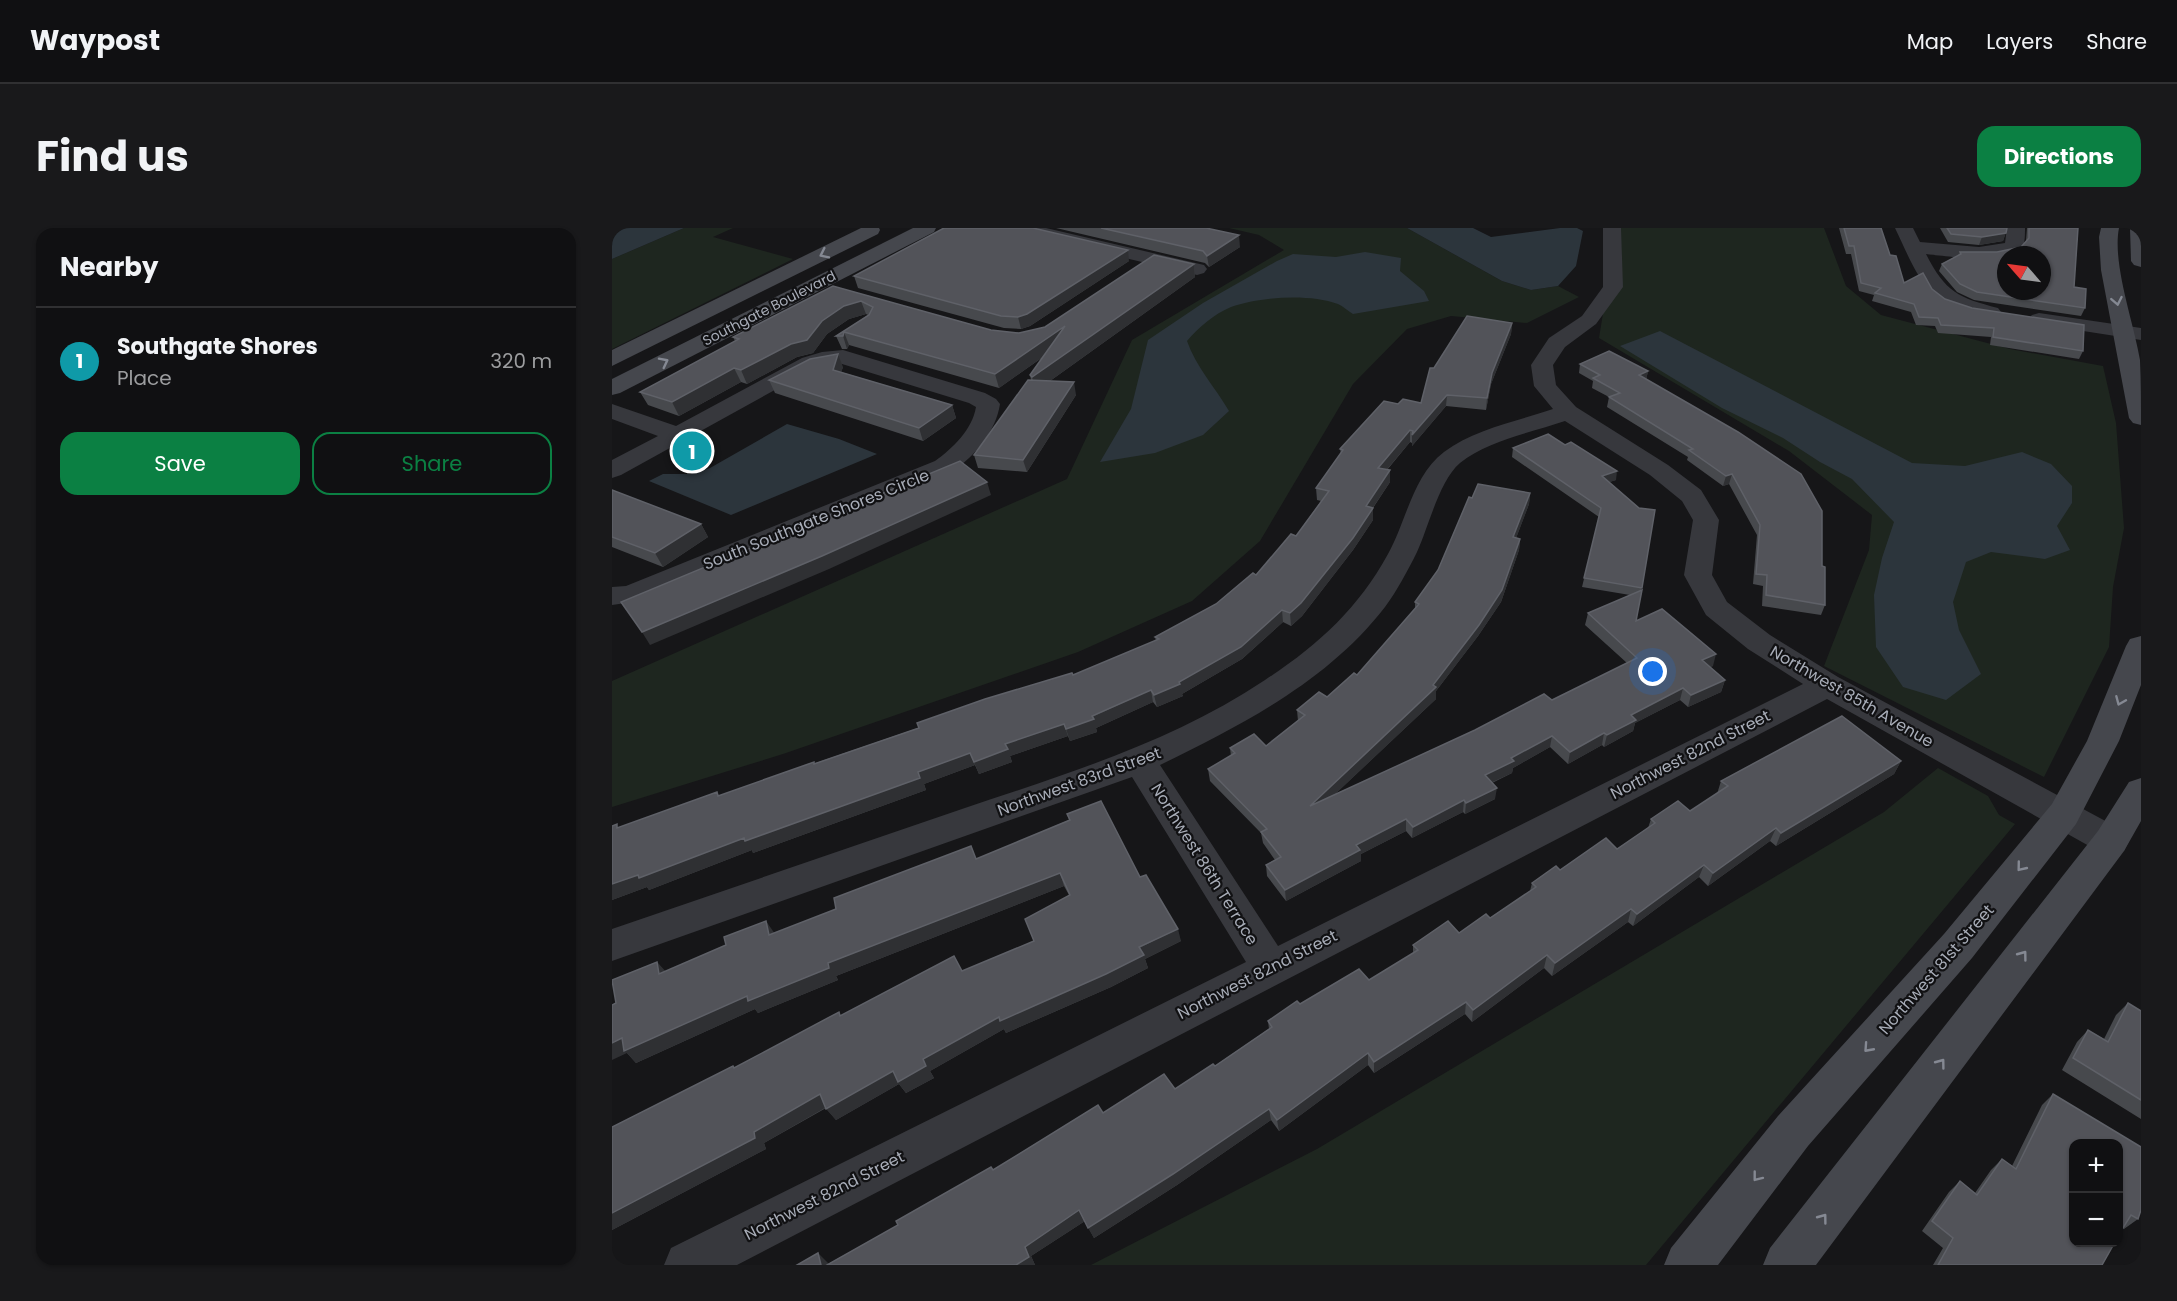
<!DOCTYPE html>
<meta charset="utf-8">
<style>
body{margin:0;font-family:Poppins,sans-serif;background:#19191b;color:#f1f3f6}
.controls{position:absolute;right:18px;bottom:18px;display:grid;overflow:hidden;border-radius:12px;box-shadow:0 2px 4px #0004}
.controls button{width:54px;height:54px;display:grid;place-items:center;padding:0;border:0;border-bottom:2px solid #303032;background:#101012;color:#f1f3f6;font:30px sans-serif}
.compass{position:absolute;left:1385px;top:18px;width:54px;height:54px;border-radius:50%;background:#101012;box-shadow:0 2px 4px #0004;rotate:298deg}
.you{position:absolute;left:1041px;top:444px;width:21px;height:21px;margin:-15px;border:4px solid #fff;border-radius:50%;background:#1a73e8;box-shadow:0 0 0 9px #1a73e833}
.badge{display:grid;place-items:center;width:39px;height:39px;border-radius:50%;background:#0b8043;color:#fff;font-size:20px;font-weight:700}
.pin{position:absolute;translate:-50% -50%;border:3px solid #fff;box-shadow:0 2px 6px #0006}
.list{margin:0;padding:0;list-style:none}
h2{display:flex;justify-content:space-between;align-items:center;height:78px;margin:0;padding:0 24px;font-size:26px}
h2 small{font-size:20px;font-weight:400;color:#9c9d9f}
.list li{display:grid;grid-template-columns:39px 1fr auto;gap:18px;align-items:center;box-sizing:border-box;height:108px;padding:0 24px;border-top:2px solid #303032}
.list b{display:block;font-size:22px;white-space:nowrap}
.list p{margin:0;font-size:20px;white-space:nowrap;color:#9c9d9f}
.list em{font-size:20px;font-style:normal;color:#9c9d9f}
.actions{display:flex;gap:12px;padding:18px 24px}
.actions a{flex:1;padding:14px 0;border:2px solid #0b8043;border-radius:18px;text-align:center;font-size:21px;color:#0b8043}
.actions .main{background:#0b8043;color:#fff}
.map{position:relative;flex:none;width:1529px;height:1037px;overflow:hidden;border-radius:18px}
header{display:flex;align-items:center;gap:36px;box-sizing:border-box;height:84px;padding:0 30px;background:#101012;border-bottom:2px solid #303032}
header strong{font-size:28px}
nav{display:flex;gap:33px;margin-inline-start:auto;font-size:21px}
.intro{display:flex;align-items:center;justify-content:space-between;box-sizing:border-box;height:144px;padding:0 36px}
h1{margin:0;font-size:42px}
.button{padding:15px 27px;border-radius:18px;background:#0b8043;color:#fff;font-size:21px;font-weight:700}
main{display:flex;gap:36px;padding:0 36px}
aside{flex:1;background:#101012;border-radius:18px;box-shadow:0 2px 4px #0004}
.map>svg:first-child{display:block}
</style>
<header>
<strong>Waypost</strong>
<nav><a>Map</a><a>Layers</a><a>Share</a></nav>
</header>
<div class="intro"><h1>Find us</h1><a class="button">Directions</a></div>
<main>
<aside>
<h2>Nearby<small></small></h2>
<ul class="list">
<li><span class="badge" style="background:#0f9aa8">1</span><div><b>Southgate Shores</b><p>Place</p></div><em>320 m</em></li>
</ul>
<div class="actions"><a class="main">Save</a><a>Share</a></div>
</aside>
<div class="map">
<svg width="1529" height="1037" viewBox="0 0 1529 1037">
<rect width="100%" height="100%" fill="#161618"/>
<g fill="#1e261f">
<polygon points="72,0 121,0 101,9 181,31 0,121 0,31"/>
<polygon points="617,0 795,0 890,53 919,62 946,58 967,69 915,95 839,88 795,101 741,156 648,313 580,373 466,424 171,526 0,579 0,453 455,251 520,112 672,22 647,7"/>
<polygon points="1005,0 1212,0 1234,58 1269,87 1398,121 1491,138 1504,195 1512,300 1501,359 1497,419 1432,549 1212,438 1257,322 1260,287 1177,223 987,110"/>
<polygon points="1326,540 1376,568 1387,587 1403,596 1034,1037 479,1037 705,921 1272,584"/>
</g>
<g fill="#2c353c">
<polygon points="0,0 72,0 0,31"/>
<polygon points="795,0 861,0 879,9 948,0 965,0 971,3 964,38 946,58 919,62 890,53"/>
<path d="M 753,24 L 789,30 L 788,43 L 812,63 L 817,73 L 741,86 C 736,83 731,78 726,76 C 696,65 648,69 619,79 C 602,86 587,99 575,113 C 584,139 603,159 617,183 L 591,207 L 543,225 L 488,234 L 519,181 L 536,112 L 591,75 L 665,33 L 681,26 L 724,29 Z"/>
<polygon points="1048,103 1300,235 1353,238 1410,224 1439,236 1460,258 1460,275 1445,298 1458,322 1433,331 1379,324 1354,334 1341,374 1347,402 1369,446 1334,472 1291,459 1264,419 1262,367 1270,330 1282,294 1240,251 1208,234 1171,210 1110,180 1008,118"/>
<polygon points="175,196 227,211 265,226 119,287 37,253 51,246 79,246 98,240"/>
</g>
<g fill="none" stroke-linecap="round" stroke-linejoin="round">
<g fill="#37383d" fill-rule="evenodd">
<polygon points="401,0 434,0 592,37 595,41 592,45 585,47 403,4"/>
<path d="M 991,0 L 1009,0 L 1011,59 L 984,96 L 953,119 L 941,137 L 944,157 L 964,179 L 1056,237 L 1089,262 L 1107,292 L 1100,347 L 1115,374 L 1158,407 L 1226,449 L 1512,603 L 1517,613 L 1512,623 L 1499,627 L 1486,623 L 1215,471 L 125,1037 L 52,1037 L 59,1020 L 634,734 L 520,549 L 0,733 L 0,701 C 117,661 233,621 350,581 C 454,546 560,514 653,452 C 705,418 746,381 776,326 C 794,294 801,247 832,224 C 862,201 906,193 941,181 L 922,158 L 919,137 L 937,110 L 970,88 L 991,59 ZM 953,193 L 1038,247 L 1070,273 L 1081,292 L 1072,347 L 1094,387 L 1136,421 L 1191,456 L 666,718 L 548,537 C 630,497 716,453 773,379 C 785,363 796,342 805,324 C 817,298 827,253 848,235 C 875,213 921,204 953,193 Z"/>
<path d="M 1283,0 L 1301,0 L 1308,14 L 1367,19 L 1393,15 L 1395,0 L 1413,0 C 1413,6 1413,14 1411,19 C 1402,38 1332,28 1314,26 C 1333,64 1347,70 1386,80 L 1389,84 L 1386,88 C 1377,91 1369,88 1359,86 C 1312,75 1302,39 1283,0 Z"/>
<polygon points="1427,85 1529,100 1529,112 1420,95 1416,91 1420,87"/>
<path d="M 231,122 L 373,165 L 384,171 L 388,176 C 384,203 363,228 341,243 L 28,373 L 0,377 L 0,359 L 14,358 L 323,233 C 341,220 360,202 364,179 L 357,175 L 230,136 L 208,137 L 9,247 L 0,250 L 0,232 L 46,208 L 0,191 L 0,176 L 64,198 L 190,130 L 210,124 Z"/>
</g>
<g fill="#45474d" fill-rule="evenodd">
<polygon points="249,0 267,0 268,2 266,6 0,138 0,122"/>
<polygon points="301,0 324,0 322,4 8,165 0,167 0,151"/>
<path d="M 1489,0 L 1507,0 C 1500,36 1522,95 1528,132 C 1529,153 1529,176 1529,197 L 1521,195 L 1517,190 L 1489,42 L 1487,9 Z"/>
<polygon points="1518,0 1529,0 1529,39 1522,37 1519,33"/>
<polygon points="1529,408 1529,457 1507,513 1464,596 1360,730 1196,918 1106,1037 1052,1037 1059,1020 1166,888 1332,706 1440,576 1475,513 1514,418 1518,411"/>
<polygon points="1529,550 1529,593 1512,623 1204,1037 1151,1037 1158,1020 1486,603 1517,554"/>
</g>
</g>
<g fill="#47494d">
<polygon points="444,0 594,0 628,19 597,39 593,35"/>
<polygon points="1226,0 1269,0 1278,27 1292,55 1320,61 1333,71 1471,123 1467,131 1378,117 1379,109 1326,105 1323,98 1304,97 1299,84 1260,73 1262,67 1247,63 1239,26 1234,26 1227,0"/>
<polygon points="1328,0 1395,0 1391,13 1367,17 1336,14"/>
<polygon points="1415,0 1466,0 1462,59 1473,80 1469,88 1362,72 1345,64 1327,43 1330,36 1346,27 1348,24 1385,24 1409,19 1414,13"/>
<polygon points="517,33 418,98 409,101 392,100 246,60 242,48"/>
<polygon points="582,36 583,49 438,153 464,167 415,244 366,240 362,227 419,152 418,147 431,129 387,160 237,117 235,121 230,121 224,108 256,87 254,86 237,91 215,106 201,125 185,129 135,156 129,154 67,188 36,177 28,164 123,113 121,109 221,58 379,102 407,105 433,99"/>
<polygon points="900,95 899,106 879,156 874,182 834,178 800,218 800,215 798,214 775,242 778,254 761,280 761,292 741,322 690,388 679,398 671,394 630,431 570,466 571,468 545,479 541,474 484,500 485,504 458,513 456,508 398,528 400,534 367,546 363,537 312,556 314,562 141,625 140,622 37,662 35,659 0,672 0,598 8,600 105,564 107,568 461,447 544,413 543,409 604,376 644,347 684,308 709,273 705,272 704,260 729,226 728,221 786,176 809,175 822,140"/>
<polygon points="968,136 1036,143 1034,152 1210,338 1213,377 1209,387 1150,378 1151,358 1141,356 1145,307 1117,256 1111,258 1075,232 1076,229 995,179 997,169 980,160 981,153 967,145"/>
<polygon points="231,139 229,144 340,177 344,190 311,213 163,165 157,152"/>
<polygon points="901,220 1004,252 997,254 1027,280 1043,282 1024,393 1101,438 1098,439 1113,452 1109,464 1076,479 1068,472 1023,495 1021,503 992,519 990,517 956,536 938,519 901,540 900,545 880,555 883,571 853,586 851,584 800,610 794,603 749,626 749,633 674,673 655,648 654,637 663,632 651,615 649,605 598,553 596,541 619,528 618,520 654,518 686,493 685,482 715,469 745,447 803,381 803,374 826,342 860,270 918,265 917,276 904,310 908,311 907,322 889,374 866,408 824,463 824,471 723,566 940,472 1015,435 973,397 976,385 1018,367 970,359 987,289 900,229"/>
<polygon points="0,262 89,296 96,309 51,339 0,319"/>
<polygon points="1289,533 1282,546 1164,618 1158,613 1096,658 1087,649 1021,698 1016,694 940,748 932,740 860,794 853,786 762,845 756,837 667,903 659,892 565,957 482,1010 473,993 419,1028 423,1037 185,1037 216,1035 216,1036 286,997 381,942 491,885 563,861 603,838 657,801 656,793 688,776 757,752 801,726 801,717 847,705 878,690 918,663 920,655 948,642 1005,621 1036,600 1039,591 1078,583 1105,566 1109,553"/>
<polygon points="455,586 528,649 569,713 533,731 536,740 499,759 394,805 392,801 318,843 322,850 294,865 287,856 224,892 214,880 152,915 154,921 0,1002 0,899 121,838 123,840 229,788 350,743 422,713 457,667 452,658 224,748 226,752 146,785 143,781 24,835 15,825 4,775 45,734 53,744 163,705 365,631 457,592"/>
<polygon points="1516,775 1529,783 1529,891 1450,842 1465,814 1476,802 1492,811 1504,787"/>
<polygon points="1441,866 1526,991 1512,1001 1511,1000 1490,1037 1321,1037 1331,1020 1310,1003 1337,964 1348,953 1363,965 1379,942 1390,931 1400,938 1430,877"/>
</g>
<g fill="#2f3033">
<polygon points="1394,5 1391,13 1367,17 1370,9"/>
<polygon points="627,7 628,19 597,39 595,28"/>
<polygon points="516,22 517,33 418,98 409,101 406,89"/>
<polygon points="582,36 583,49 424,163 420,149"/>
<polygon points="249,73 254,86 237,91 215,106 201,125 185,129 135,156 129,142 210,93 232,78"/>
<polygon points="900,95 899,106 879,156 874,182 875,170 880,145"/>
<polygon points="453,98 456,111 387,160 383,146"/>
<polygon points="232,104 237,117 235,121 231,108"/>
<polygon points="226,126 231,139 226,154 221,142"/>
<polygon points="122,140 129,154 67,188 60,174"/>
<polygon points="1036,143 1034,153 1027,147"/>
<polygon points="462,154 464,167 415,244 411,232"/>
<polygon points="835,167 834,178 800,218 800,207"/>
<polygon points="340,177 344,190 311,213 307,200"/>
<polygon points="798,202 798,214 766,252 766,240"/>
<polygon points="778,242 778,254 754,290 754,278"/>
<polygon points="1005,243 1004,252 989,257 990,248"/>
<polygon points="1120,246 1117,256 1111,258 1114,248"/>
<polygon points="375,254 379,267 217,341 38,417 30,404"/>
<polygon points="918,265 917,276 900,321 901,309"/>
<polygon points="761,280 761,292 741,322 690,388 679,398 678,385"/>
<polygon points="89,296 96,309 51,339 43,325"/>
<polygon points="908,311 907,322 889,374 866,408 824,463 824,471 699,589 698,578 821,457"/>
<polygon points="670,382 671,394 630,431 570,466 571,468 545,479 542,467 567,454"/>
<polygon points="1104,426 1101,438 1087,444 1090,432"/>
<polygon points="1113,452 1109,464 1076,479 1079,467"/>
<polygon points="1071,460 1068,472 1023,495 1021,503 992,519 995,507 1019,487"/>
<polygon points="539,462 541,474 484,500 485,504 458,513 454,501"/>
<polygon points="452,496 456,508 398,528 400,534 367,546 362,534 393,516"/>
<polygon points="992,505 990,517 956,536 958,524"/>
<polygon points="940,508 938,519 901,540 900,545 872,558 873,547 899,530"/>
<polygon points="358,525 363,537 312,556 314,562 141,625 140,622 37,662 35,659 0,672 0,656"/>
<polygon points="1289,533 1282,546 1164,618 1169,605"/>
<polygon points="885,560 883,571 853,586 854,575"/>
<polygon points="852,572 851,584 800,610 801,599"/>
<polygon points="794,591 794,603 749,626 749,633 674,673 673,662 744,617"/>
<polygon points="1164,600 1158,613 1096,658 1101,645"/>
<polygon points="1092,637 1087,649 1021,698 1025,686"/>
<polygon points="448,645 452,658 224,748 226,752 146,785 143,781 24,835 15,825 0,832 0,815 10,810 135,768 216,735"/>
<polygon points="1019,681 1016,694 940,748 943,735"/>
<polygon points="154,693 163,706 157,707"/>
<polygon points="566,701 569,713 533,731 536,740 499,759 394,805 392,801 318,843 322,850 294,865 287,856 224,892 214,881 281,843 311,831 387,789"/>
<polygon points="935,727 932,740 860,794 861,782"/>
<polygon points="45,734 56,746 47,746"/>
<polygon points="854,774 853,786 762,845 762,834"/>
<polygon points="756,825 756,837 667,903 665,892"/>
<polygon points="208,866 218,877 152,915 154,921 0,1002 0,985"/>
<polygon points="657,881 659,892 565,957 482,1010 476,1000"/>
<polygon points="467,982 473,993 419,1028 423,1037 404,1037 413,1019"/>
<polygon points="206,1025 216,1035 217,1037 209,1037"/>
</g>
<g fill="#525359" stroke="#5f6168" stroke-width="1.5" fill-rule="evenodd">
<polygon points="332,0 421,0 516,22 415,86 406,89 389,88 242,48"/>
<polygon points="489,0 594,0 627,7 595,28 591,23"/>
<polygon points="1232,0 1269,0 1278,27 1284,28 1292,55 1311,45 1320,61 1333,71 1360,80 1472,97 1471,123 1381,109 1382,100 1329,97 1326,90 1307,89 1302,76 1263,65 1269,60 1249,55 1242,18 1237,18"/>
<polygon points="1335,0 1395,0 1394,5 1370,9 1339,6"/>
<path d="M 1417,0 L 1466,0 L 1462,59 L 1474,61 L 1473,80 L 1365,64 L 1348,56 L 1330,36 L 1349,26 L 1348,24 L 1385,24 L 1409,19 L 1417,10 ZM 1394,27 L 1430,27 L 1430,63 L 1394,63 Z"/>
<polygon points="542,27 582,36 420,149 418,147 453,98 383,146 232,104 231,108 224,108 257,87 261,79 249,73 232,78 210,93 195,112 179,116 129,142 122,140 60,174 28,164 127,111 121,109 221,58 379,102 407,105 433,99"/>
<polygon points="855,88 900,95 880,145 875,170 835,167 800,207 801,203 798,202 766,240 778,242 754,278 761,280 741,310 689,375 678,385 670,382 629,419 567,454 568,456 542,467 539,462 480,488 482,491 454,501 452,496 393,516 396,521 362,534 358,525 306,544 308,550 133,613 132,610 27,650 26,647 0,656 0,598 5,596 5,600 105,564 106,568 202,534 202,536 307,500 305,495 373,471 460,445 461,447 547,411 543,409 604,376 641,345 644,347 679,306 684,308 717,263 704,260 731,222 728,221 772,173 786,176 791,171 809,175 818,140 822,140"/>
<polygon points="997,123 1036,143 1027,147 1126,204 1189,246 1210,283 1210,338 1213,339 1213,377 1154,367 1155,347 1144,346 1148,297 1120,246 1114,248 1077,222 1081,221 997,169 1008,165 981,150 988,147 968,136"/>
<polygon points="226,126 221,142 340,177 307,200 157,152 198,131"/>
<polygon points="416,152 462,154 411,232 362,227"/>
<polygon points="936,206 953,217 959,214 1005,243 990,248 1027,280 1043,282 1030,360 972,350 989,280 901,220"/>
<polygon points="348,233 375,254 210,328 30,404 9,374"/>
<polygon points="866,256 918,265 901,309 908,311 890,362 867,397 821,457 824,459 698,578 863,502 932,466 940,472 1025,430 976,385 1030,362 1024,393 1050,381 1104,426 1090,432 1113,452 1079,467 1071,460 1019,487 1024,492 995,507 992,505 958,524 940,508 899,530 902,533 873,547 885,560 854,575 852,572 801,599 794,591 744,617 748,622 673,662 654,637 669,629 649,604 655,601 596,541 623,525 618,520 642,506 654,518 693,487 685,482 707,464 715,469 742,445 745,447 807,376 803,374 826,342 857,269 860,270"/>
<polygon points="0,262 89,296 43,325 0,309"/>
<polygon points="1230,488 1289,533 1169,605 1164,600 1101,645 1092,637 1025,686 1019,681 943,735 935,727 861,782 854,774 762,834 756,825 665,892 657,881 561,946 476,1000 467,982 413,1019 417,1029 404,1037 215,1037 286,997 284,993 379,939 381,942 486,877 491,885 552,846 563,861 601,836 603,838 660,799 656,793 685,773 688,776 747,741 757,752 806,722 801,717 836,693 847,705 874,686 878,690 924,659 920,655 944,638 948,642 994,610 1005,621 1043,595 1039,591 1066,573 1078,583 1116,558 1109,553"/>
<polygon points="489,573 528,649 534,647 566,701 527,719 532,727 494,746 388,793 387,789 311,831 314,838 286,854 281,843 214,881 208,866 142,904 143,910 0,985 0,899 121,838 122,840 227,784 228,788 342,728 350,743 422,713 413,691 458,667 448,645 216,735 217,740 136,773 135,768 12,823 10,810 0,815 0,777 4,775 0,752 45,734 47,746 114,717 112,709 154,693 157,707 224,681 222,670 359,618 364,631 458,592 455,586"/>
<polygon points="1516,775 1529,783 1529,872 1461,830 1476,802 1496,814"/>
<polygon points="1441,866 1529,919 1529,982 1526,991 1519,987 1506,1008 1506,915 1461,915 1461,1014 1503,1014 1490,1037 1326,1037 1341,1010 1320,993 1348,953 1365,967 1390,931 1404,941"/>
<polygon points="206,1025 209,1037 185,1037"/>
</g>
<defs><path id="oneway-chevron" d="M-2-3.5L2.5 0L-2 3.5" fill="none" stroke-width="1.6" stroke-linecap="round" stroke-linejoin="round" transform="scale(1.5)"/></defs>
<g stroke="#858993">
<use href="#oneway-chevron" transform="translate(212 26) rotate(154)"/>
<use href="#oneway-chevron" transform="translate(1505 73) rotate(79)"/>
<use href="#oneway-chevron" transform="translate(52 134) rotate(-27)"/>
<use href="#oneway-chevron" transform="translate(1508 473) rotate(113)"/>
<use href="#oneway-chevron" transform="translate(1409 639) rotate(129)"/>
<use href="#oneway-chevron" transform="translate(1411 727) rotate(-53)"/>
<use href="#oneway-chevron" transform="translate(1256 820) rotate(132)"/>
<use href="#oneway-chevron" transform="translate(1329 835) rotate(-53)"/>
<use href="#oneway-chevron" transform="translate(1145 949) rotate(128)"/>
<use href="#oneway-chevron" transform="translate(1211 990) rotate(-53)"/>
</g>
<g text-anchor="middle" stroke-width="4.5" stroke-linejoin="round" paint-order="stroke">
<g font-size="14" fill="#a8adb8" stroke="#111113">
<text transform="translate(157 80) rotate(-27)" y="5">Southgate Boulevard</text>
</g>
<g font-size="16" fill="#a8adb8" stroke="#111113">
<text transform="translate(204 291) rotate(-22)" y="6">South Southgate Shores Circle</text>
<text transform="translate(1240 468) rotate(30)" y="6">Northwest 85th Avenue</text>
<text transform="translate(1078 526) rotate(-27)" y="6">Northwest 82nd Street</text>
<text transform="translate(467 553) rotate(-20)" y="6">Northwest 83rd Street</text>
<text transform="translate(593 636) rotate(58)" y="6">Northwest 86th Terrace</text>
<text transform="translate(1324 741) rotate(-49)" y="6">Northwest 81st Street</text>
<text transform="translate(645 746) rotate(-27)" y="6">Northwest 82nd Street</text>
<text transform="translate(212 967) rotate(-27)" y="6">Northwest 82nd Street</text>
</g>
</g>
</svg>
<div class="controls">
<button>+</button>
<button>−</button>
</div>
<svg class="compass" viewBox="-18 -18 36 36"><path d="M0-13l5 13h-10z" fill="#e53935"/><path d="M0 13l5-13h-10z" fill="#9c9d9f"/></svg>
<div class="you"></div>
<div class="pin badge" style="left:80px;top:223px;background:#0f9aa8">1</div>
</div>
</main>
